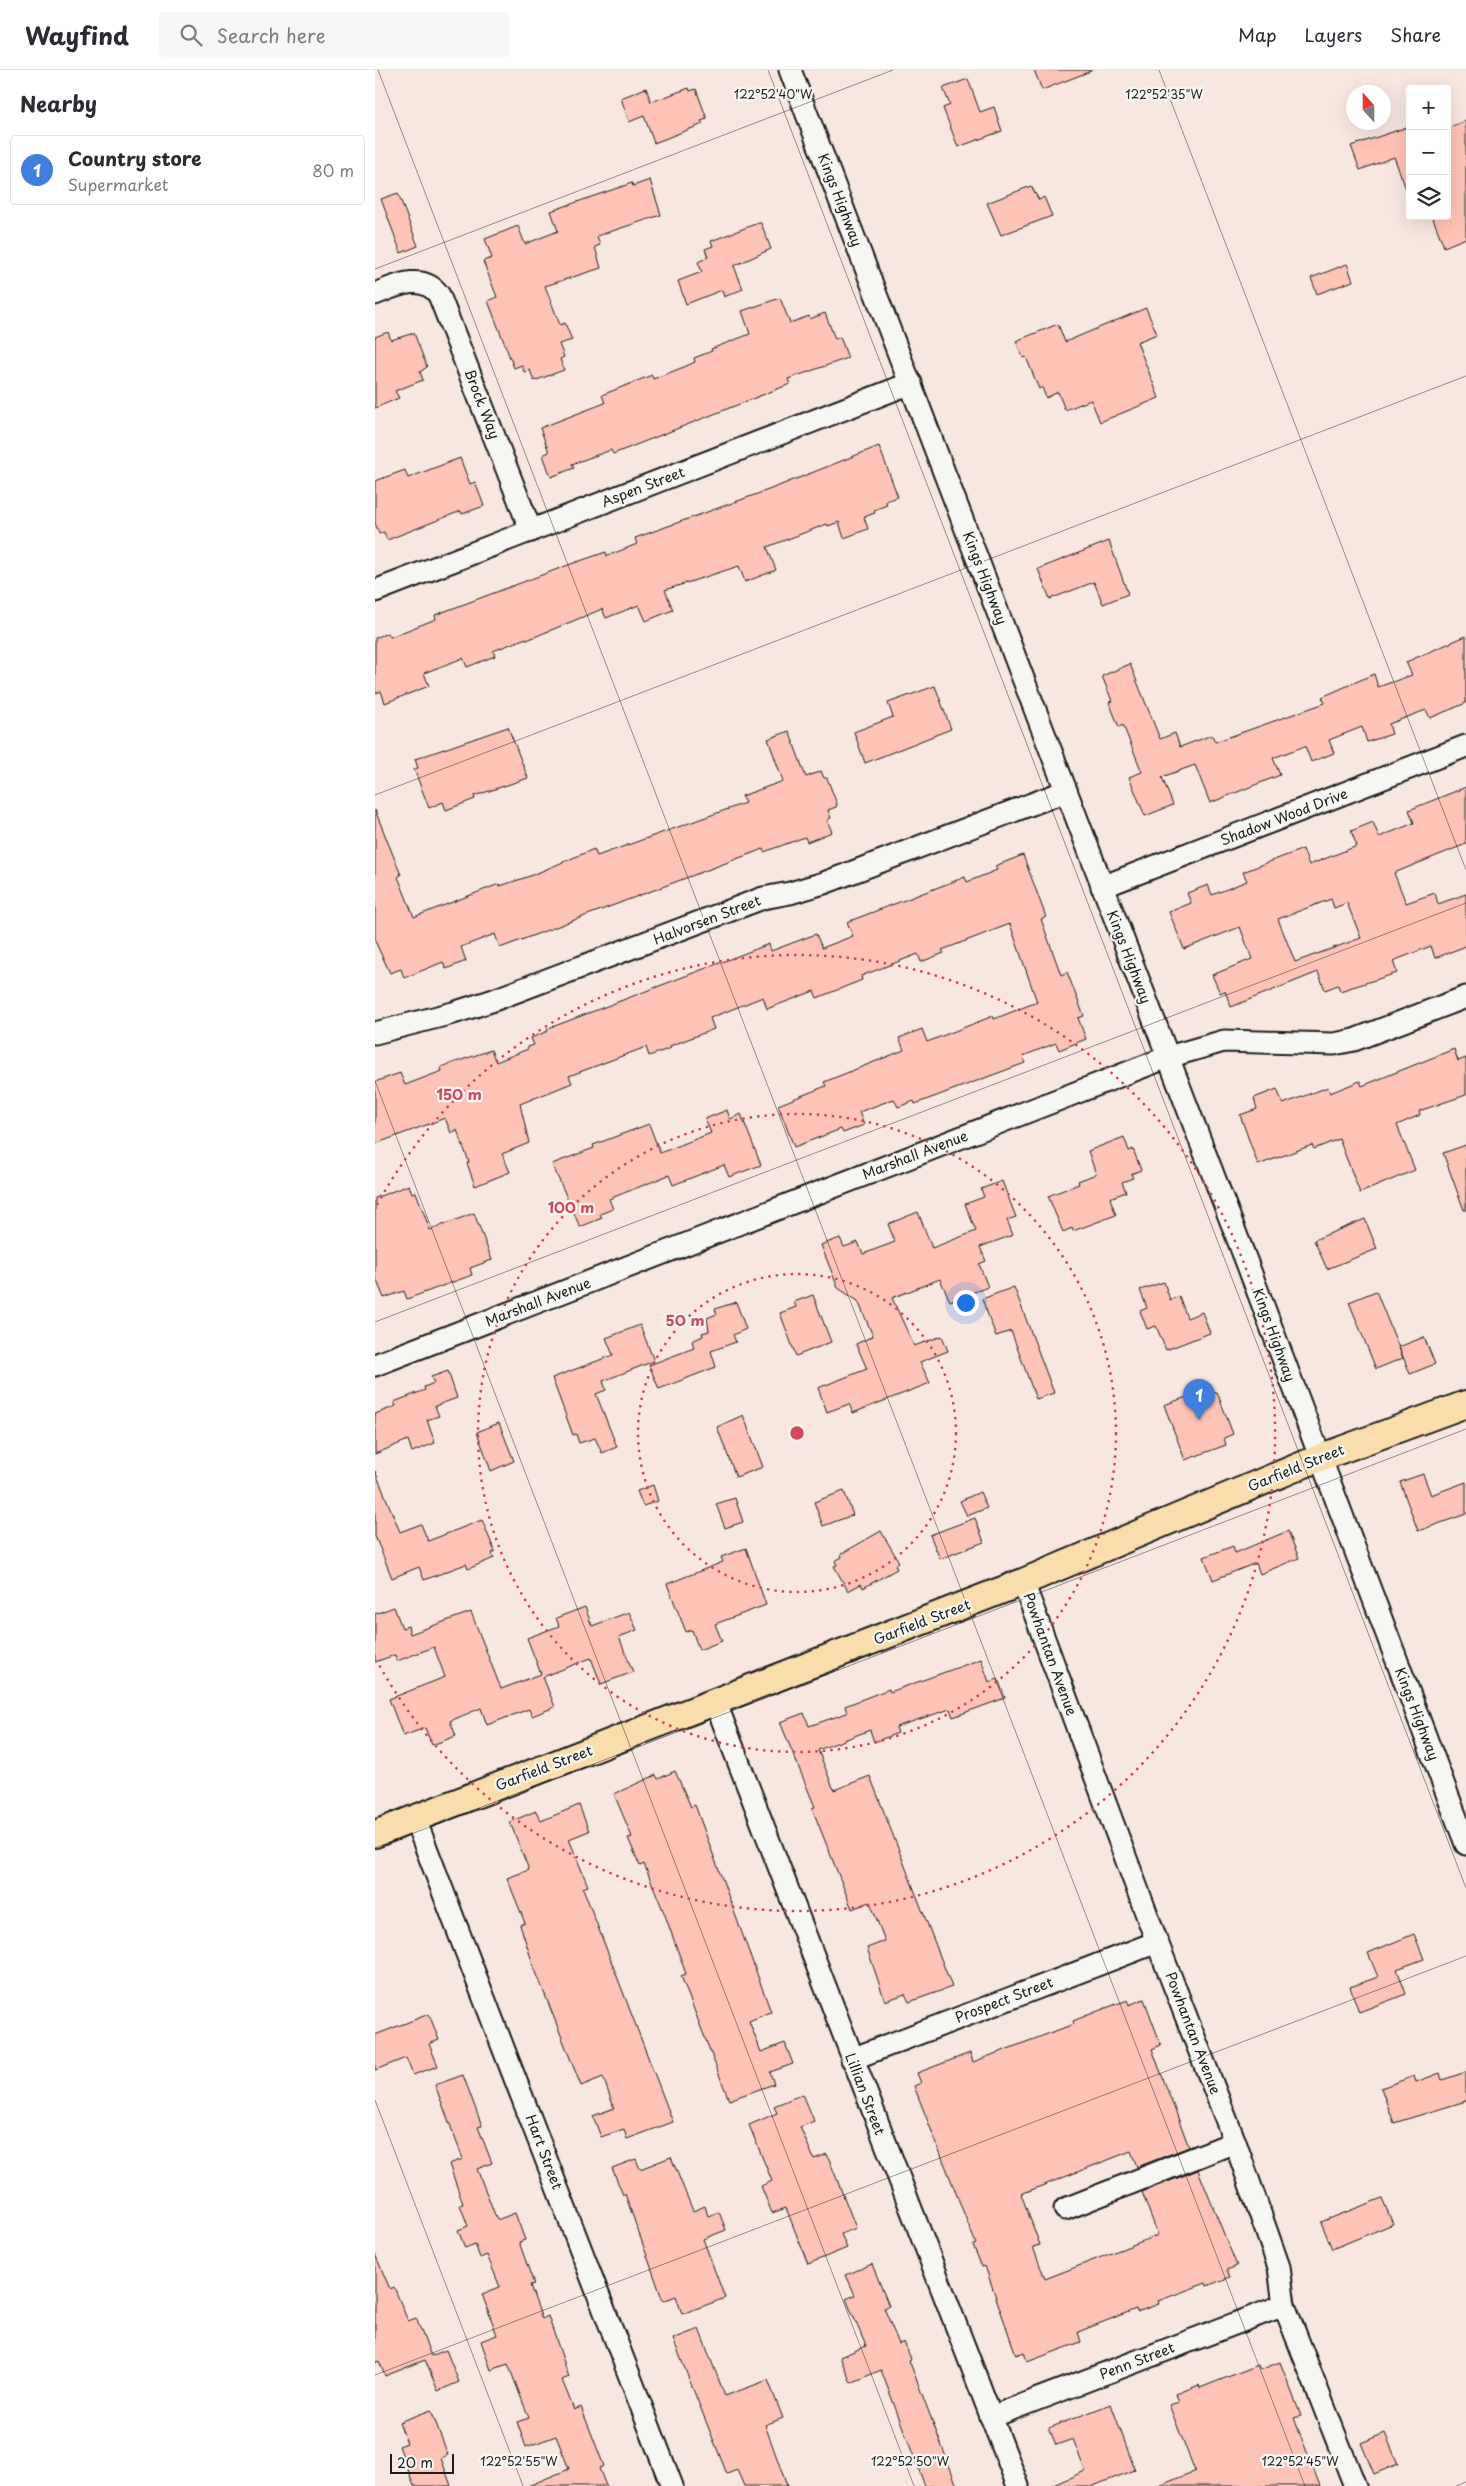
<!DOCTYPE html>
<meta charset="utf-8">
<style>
body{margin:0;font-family:"Playpen Sans",sans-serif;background:#f7f7f7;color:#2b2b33}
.controls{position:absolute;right:15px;top:15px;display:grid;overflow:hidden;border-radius:5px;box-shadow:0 5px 20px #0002}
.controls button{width:45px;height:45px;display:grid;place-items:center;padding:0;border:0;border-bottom:1px solid #e1e1e2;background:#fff;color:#2b2b33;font:25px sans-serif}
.compass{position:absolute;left:971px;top:15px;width:45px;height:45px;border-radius:50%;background:#fff;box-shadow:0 5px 20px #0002;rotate:339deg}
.scale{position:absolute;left:15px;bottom:12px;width:64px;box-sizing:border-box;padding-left:5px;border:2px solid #1c1c1c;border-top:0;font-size:14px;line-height:18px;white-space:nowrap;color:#1c1c1c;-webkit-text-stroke:4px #f6f6f2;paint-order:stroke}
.you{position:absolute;left:590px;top:1232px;width:18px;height:18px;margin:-12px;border:4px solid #fff;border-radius:50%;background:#1a73e8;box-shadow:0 0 0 8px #1a73e833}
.badge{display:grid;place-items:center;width:32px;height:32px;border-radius:50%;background:#d1495b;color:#fff;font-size:16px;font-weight:700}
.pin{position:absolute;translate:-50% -41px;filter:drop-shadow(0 1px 2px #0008)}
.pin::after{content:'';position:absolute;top:26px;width:18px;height:15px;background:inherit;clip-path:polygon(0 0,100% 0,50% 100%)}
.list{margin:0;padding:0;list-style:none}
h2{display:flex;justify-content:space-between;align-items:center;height:65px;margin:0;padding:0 20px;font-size:21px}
h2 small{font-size:16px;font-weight:400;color:#7c7c81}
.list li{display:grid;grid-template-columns:32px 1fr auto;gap:15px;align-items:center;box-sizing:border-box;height:70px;margin:0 10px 10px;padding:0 10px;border:1px solid #e1e1e2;border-radius:5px}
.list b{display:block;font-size:19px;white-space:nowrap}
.list p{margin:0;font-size:16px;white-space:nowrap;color:#7c7c81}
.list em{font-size:16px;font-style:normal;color:#7c7c81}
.icon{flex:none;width:28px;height:28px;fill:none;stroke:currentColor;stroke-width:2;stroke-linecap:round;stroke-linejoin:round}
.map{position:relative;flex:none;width:1091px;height:2416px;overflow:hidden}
header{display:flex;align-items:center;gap:30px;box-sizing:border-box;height:70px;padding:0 25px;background:#fff;border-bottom:1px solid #e1e1e2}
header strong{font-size:24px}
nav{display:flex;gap:28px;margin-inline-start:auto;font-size:18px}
.search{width:350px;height:45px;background:#f7f7f7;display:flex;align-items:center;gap:12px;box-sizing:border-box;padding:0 18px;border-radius:5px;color:#7c7c81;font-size:19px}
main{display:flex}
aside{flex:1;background:#fff}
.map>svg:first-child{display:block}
</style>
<header>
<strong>Wayfind</strong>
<div class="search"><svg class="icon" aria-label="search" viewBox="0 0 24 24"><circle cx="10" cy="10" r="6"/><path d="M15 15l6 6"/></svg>Search here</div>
<nav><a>Map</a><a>Layers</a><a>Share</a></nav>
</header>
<main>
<aside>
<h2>Nearby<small></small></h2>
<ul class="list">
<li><span class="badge" style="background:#3f7fe0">1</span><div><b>Country store</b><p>Supermarket</p></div><em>80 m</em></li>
</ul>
</aside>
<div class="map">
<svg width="1091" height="2416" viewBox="0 0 1091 2416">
<rect width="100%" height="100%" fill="#f8e7e0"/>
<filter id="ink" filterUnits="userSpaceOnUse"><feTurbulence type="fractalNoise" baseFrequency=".02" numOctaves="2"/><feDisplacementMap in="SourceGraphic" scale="10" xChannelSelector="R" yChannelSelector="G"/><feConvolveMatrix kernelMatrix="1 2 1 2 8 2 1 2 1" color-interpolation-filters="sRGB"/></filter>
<g filter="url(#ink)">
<g fill="#fec3b7" stroke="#1c1c1c" fill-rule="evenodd">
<polygon points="659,0 716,0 716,1 667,20"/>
<polygon points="593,9 605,42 619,37 627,61 583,77 568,38 575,35 568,18"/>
<polygon points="271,18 276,32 314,18 315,21 321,19 332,49 326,51 328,54 279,73 269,46 254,52 246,28"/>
<polygon points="1091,51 1091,168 1069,177 1057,146 1072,146 1072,58"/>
<polygon points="1035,56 1035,123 1033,124 1019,87 985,100 976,76"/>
<polygon points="275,110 286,145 222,166 225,175 220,177 226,198 170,216 185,255 190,253 197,270 184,274 189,287 185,289 189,300 159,311 155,300 149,302 147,295 139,298 113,231 122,227 108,191 117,188 110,169 143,156 150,174 183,161 176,141 257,113 258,116"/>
<polygon points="656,116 664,130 669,127 677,146 626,165 612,133"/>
<polygon points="23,123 43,176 26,183 6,129"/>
<polygon points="383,153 386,153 396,179 359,196 368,219 349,227 347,220 311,234 303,211 327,202 323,192 333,187 330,179 338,176 336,171"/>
<polygon points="972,194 978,211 942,224 936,208"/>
<polygon points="405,228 415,253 434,246 435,249 450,243 460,269 465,267 473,288 413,309 415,314 319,352 238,384 236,380 197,394 199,398 176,407 168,385 174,382 165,358 230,333 227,325 277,305 278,309 309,297 320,292 319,288 337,281 336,279 375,264 367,241"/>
<polygon points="771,238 782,264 762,272 784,328 725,352 716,330 690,340 683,322 671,328 667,317 664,319 651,287 648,288 641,271 683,254 690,272"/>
<polygon points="13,262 16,270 39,263 52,297 45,302 48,310 20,321 24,328 0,338 0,267"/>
<polygon points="504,376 523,427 511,431 512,435 499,440 500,443 489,447 493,459 469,468 464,452 453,456 452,454 392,477 401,500 370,512 364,496 290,520 298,540 271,551 264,535 231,548 227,539 152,570 151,568 118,581 120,586 92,597 88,588 49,603 54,616 10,633 6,621 0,624 0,568 13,563 15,567 61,549 60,545 196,494 231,482 232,486 262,474 260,468 396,419"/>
<polygon points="85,388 95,414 100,412 109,436 87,444 86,441 12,470 9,462 4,464 0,453 0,411 30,400 33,408"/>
<polygon points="734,471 753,524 728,534 719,512 675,529 663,499"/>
<polygon points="1091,566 1091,633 1055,648 1051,640 1014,654 1017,664 992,672 987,657 954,670 959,683 936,692 930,676 898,688 905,705 835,733 820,695 787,707 798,735 770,746 754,707 767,702 748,655 744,657 734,632 737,631 727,606 755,594 785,669 800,663 805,677 837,665 840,672 950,633 947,627 999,604 1003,617 1037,605 1031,592"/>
<polygon points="560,616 576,659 490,693 479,662 518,647 513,633"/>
<polygon points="133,657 153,708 99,726 100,729 71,740 68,732 54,738 39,699 43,698 40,689"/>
<polygon points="414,661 431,707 446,701 449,708 452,708 462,734 461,737 453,740 456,748 452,750 457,762 432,772 430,767 389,782 388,779 125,878 120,864 86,877 91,891 71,899 68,892 29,908 26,899 15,903 0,871 0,740 26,805 23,807 39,847 124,814 125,816 155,806 219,779 222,786 370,733 367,726 408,711 393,669"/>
<path d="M 1091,717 L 1091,774 L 1019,803 L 1031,833 L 1060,823 L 1063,834 L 1091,824 L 1091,876 L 1060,888 L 1056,876 L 1018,891 L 1022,903 L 965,921 L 963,915 L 950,920 L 943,902 L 856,937 L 850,921 L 845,923 L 837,905 L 877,889 L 865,857 L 809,879 L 794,842 L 816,833 L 812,823 L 833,815 L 837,825 L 872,811 L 868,802 L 928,779 L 934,795 L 982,776 L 976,761 L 998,752 L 1004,767 L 1039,753 L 1034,740 ZM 956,829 L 959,838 L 972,833 L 986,868 L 920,892 L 903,849 Z"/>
<polygon points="648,785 671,847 666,849 686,905 692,902 709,946 703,948 711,969 684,980 681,973 648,986 650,993 540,1034 539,1031 523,1037 519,1029 484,1042 489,1055 468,1063 466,1059 419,1077 403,1035 451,1016 449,1012 529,980 524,968 547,959 552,972 618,946 619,949 662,932 635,854 567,880 569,883 546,892 543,884 486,906 487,910 442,928 439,921 392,939 388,927 335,948 339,959 295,976 296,978 274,986 271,977 194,1006 197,1013 145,1034 154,1073 127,1084 135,1102 100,1116 92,1093 94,1092 82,1060 76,1063 70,1048 0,1074 0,1012 25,1003 30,1015 67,1001 66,997 116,980 121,992 153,979 153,977 159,975 156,968 173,961 172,959 394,874 396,881 441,864 447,878 478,866 472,852 590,807 592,812 622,800 620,796"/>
<polygon points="1079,979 1083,991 1091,988 1091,1025 1044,1041 1045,1045 1022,1055 1040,1100 985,1123 964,1069 939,1079 937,1075 883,1095 865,1045 882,1039 879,1028 902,1019 908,1034 953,1017 955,1023 985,1011 987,1016"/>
<polygon points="352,1040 355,1049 366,1044 386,1095 354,1107 349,1095 298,1115 294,1105 234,1129 238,1139 225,1144 227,1148 205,1157 177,1094 219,1078 218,1075 274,1054 285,1083 336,1063 330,1049"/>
<polygon points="749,1067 754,1081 758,1079 766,1100 756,1104 758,1108 747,1112 751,1122 735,1128 741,1145 698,1161 697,1158 688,1162 673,1126 704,1114 703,1111 721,1104 713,1081"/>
<polygon points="1091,1075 1091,1140 1089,1140 1068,1083"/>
<polygon points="627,1111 641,1147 632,1150 638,1165 605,1177 611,1191 604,1194 613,1217 575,1231 565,1209 517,1228 539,1276 567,1266 573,1281 545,1292 555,1313 478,1343 474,1334 452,1342 443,1318 492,1299 481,1274 498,1266 483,1231 463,1218 446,1175 465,1168 469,1177 483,1172 488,1184 520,1172 513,1154 543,1142 557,1178 601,1161 590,1134 609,1127 606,1119"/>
<polygon points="34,1115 37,1123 41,1122 55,1160 99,1143 117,1190 95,1198 97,1205 32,1229 29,1221 9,1228 0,1206 0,1128"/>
<polygon points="990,1149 1002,1179 952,1199 939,1170"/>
<polygon points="789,1212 795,1230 804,1226 812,1248 827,1242 835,1263 791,1280 781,1256 772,1259 765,1241 772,1238 765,1220"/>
<polygon points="639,1217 679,1323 661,1329 636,1261 621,1266 607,1229"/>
<polygon points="1001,1221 1028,1288 1001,1299 974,1232"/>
<polygon points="438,1225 456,1272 421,1286 405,1243 421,1237 419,1232"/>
<polygon points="361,1232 371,1259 358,1265 361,1272 336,1281 341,1297 284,1319 274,1295 319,1278 317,1271 328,1266 327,1263 334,1261 332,1248 342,1244 340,1239"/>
<polygon points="265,1255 279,1291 228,1311 231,1320 221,1324 242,1377 227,1383 220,1368 204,1373 201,1364 198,1365 177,1308 238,1285 231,1268"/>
<polygon points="1049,1267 1060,1294 1035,1304 1024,1277"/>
<polygon points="73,1301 82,1328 60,1336 64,1346 52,1350 60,1373 37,1382 33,1370 0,1384 0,1344 21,1336 19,1332 50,1320 49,1317 59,1313 56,1307"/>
<polygon points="831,1320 833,1325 842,1322 858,1364 849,1368 851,1375 810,1390 789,1335"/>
<polygon points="368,1345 388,1397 361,1407 342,1357"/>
<polygon points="124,1353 139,1391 116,1401 102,1362"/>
<polygon points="0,1401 25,1462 46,1454 53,1471 107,1450 120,1482 117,1483 119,1488 93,1499 91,1494 49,1510 44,1497 17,1508 0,1466"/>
<polygon points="1048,1404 1056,1425 1091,1412 1091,1444 1043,1461 1025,1412"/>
<polygon points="278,1415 283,1431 268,1436 262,1421"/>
<polygon points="469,1421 478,1445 448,1456 439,1432"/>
<polygon points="605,1422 612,1438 592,1446 585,1431"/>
<polygon points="360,1428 368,1452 350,1458 341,1434"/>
<polygon points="600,1448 609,1472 565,1489 555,1465"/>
<polygon points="506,1461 524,1492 520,1495 522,1499 488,1518 486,1514 473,1521 459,1496 462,1495 460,1491 467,1487 466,1484"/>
<polygon points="913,1461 924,1488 885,1504 881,1493 838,1510 829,1487 858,1476 860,1483"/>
<polygon points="371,1478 391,1535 340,1554 347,1571 324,1580 317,1560 311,1562 292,1514 348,1492 346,1487"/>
<polygon points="19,1537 27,1558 33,1556 35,1564 96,1542 126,1619 166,1604 152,1568 184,1556 181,1548 210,1537 217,1556 254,1542 262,1560 244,1567 258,1602 226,1614 216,1588 168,1607 180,1637 157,1646 154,1639 112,1655 106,1638 75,1651 81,1666 57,1675 50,1658 28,1666 14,1629 70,1607 59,1577 22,1591 20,1585 0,1592 0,1544"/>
<polygon points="606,1589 614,1612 623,1609 630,1628 578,1647 575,1639 521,1657 523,1663 499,1672 495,1660 443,1680 459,1720 495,1706 577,1917 534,1932 530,1924 510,1931 492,1878 510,1871 495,1832 477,1839 437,1738 440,1737 405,1652 429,1643 434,1656 472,1643 470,1636 514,1619 515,1622"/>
<polygon points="300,1701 316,1737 320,1735 396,1942 374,1951 386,1982 410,1973 418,1994 395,2002 399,2014 354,2030 306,1906 311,1904 290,1845 269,1794 265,1796 253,1768 257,1767 239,1724 281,1705 283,1709"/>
<polygon points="204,1735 214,1761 194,1769 213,1816 208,1818 298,2052 252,2069 249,2059 226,2067 218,2046 239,2038 228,2007 206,2016 159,1897 145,1855 150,1853 132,1808 154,1800 135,1752 161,1741 166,1751"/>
<polygon points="1039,1864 1049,1889 1022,1899 1031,1924 984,1942 975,1917 1003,1907 993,1883"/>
<polygon points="769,1929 786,1975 777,1979 814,2077 762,2097 756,2081 646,2124 665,2175 658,2177 670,2209 783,2165 767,2122 823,2100 862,2196 852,2200 855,2207 832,2216 831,2213 783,2231 784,2234 762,2242 761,2239 703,2262 706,2272 652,2292 649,2282 641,2285 610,2196 607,2197 598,2175 601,2174 539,2016 546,2013 542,2003 595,1983 598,1992 699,1954 698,1951 728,1939 753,1930 754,1935"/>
<polygon points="54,1944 64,1970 54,1974 63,1996 38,2005 31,1988 0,2000 0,1965"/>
<polygon points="1091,2002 1091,2031 1019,2053 1006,2018 1039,2006 1041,2012 1065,2003 1067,2010"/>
<polygon points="88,2005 107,2056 103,2057 117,2093 102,2099 122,2150 140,2143 150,2170 144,2172 159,2214 155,2215 167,2249 173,2246 194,2307 187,2310 199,2340 206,2337 229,2396 224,2398 231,2416 153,2416 194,2399 181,2366 151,2377 142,2352 154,2348 133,2294 116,2300 106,2271 122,2265 107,2224 125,2217 112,2185 105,2188 100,2174 90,2178 83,2160 93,2156 85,2135 88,2134 74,2094 88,2089 60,2015"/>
<polygon points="428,2024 439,2051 425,2057 439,2089 452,2084 481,2158 466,2164 472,2178 433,2194 411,2138 397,2143 386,2116 397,2111 374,2055 402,2043 399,2036"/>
<polygon points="296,2087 318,2141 330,2136 333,2146 344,2142 351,2160 328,2169 350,2228 307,2244 301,2226 288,2231 250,2124 248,2125 237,2098 261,2089 265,2099"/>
<polygon points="1007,2128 1018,2154 957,2179 946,2152"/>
<polygon points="0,2184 15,2219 19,2217 33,2251 41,2248 56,2286 71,2280 84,2312 63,2321 50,2290 10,2306 4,2291 0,2293"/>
<polygon points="497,2194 514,2236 509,2238 524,2274 529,2272 536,2289 534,2290 582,2416 550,2416 506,2300 476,2313 465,2287 491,2276 471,2229 480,2225 471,2205"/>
<polygon points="324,2259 350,2326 393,2310 408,2348 390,2355 412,2416 369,2416 362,2400 352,2404 298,2269"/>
<polygon points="905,2292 926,2346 919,2348 945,2416 784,2416 820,2401 794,2335 804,2332 801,2324 824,2315 825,2318 883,2295 885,2300"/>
<polygon points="736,2334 760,2400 718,2416 676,2416 710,2401 698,2369 681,2375 674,2358"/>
<polygon points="56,2340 73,2385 66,2388 76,2416 39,2416 24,2376 32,2373 24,2352"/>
<polygon points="1010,2363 1023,2394 999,2404 986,2373"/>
</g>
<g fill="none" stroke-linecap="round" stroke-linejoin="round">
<defs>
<g id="minor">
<polyline points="415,0 872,1193 1091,1774"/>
<path d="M 0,224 C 20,216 48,202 64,225 L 156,461"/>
<polyline points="0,521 536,313"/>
<polyline points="727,817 1091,676"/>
<polyline points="0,963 78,943 116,931 388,828 415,823 449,813 691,721"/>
<polyline points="0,1295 793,987 849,971 959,974 979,970 1091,927"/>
<polyline points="648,1512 782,1872 860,2072 904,2197 909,2235 980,2416"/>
<polyline points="340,1631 643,2416"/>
<polyline points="40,1749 297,2416"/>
<polyline points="477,1989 782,1872"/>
<polyline points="690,2139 860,2072"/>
<polyline points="616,2347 909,2235"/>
</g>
<polyline id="major" points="0,1764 648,1512 944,1388 1091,1334"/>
</defs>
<use href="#minor" stroke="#1c1c1c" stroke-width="25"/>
<use href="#major" stroke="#1c1c1c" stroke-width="30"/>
<use href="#minor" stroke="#f6f6f2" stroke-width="21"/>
<use href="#major" stroke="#f9deab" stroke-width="26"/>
</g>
</g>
<path fill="none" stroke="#1c1c1c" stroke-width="1" stroke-opacity="0.45" d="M 3,0 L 930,2416M 393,0 L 1091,1818M 784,0 L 1091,800M 0,199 L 518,0M 0,725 L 1091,306M 0,1011 L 539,2416M 0,1252 L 1091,833M 0,1778 L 1091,1359M 0,2030 L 148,2416M 0,2305 L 1091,1886M 1081,2416 L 1091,2412"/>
<g fill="none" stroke="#d1495b" stroke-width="2.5" stroke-dasharray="2.5 5">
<circle cx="422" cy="1363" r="159"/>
<circle cx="422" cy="1363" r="319"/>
<path d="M2 1135A478 478 0 1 1 2 1591"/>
</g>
<g text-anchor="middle" stroke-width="4.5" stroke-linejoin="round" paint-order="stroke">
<g font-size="14" fill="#1c1c1c" stroke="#f6f6f2">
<text transform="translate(465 130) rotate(69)" y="5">Kings Highway</text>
<text transform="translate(107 334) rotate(69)" y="5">Brock Way</text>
<text transform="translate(268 417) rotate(-21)" y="5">Aspen Street</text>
<text transform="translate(610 508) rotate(69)" y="5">Kings Highway</text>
<text transform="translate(909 747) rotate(-21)" y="5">Shadow Wood Drive</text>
<text transform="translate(332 850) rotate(-21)" y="5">Halvorsen Street</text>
<text transform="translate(754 887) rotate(69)" y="5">Kings Highway</text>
<text transform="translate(540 1085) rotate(-21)" y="5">Marshall Avenue</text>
<text transform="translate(163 1232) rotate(-21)" y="5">Marshall Avenue</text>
<text transform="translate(899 1265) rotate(70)" y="5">Kings Highway</text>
<text transform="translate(921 1398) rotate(-22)" y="5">Garfield Street</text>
<text transform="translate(547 1552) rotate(-21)" y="5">Garfield Street</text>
<text transform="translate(675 1584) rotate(70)" y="5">Powhantan Avenue</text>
<text transform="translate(1042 1644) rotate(69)" y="5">Kings Highway</text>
<text transform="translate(169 1698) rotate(-21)" y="5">Garfield Street</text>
<text transform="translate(629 1930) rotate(-21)" y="5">Prospect Street</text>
<text transform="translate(818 1963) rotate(69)" y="5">Powhantan Avenue</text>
<text transform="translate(490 2024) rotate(69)" y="5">Lillian Street</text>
<text transform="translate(169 2082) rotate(69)" y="5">Hart Street</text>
<text transform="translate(762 2291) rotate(-21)" y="5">Penn Street</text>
</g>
</g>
<g font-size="12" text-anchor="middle" fill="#1c1c1c" stroke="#f6f6f2" stroke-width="4.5" stroke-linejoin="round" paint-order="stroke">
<text x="398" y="29">122°52'40"W</text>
<text x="789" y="29">122°52'35"W</text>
<text x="144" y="2396">122°52'55"W</text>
<text x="535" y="2396">122°52'50"W</text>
<text x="925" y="2396">122°52'45"W</text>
</g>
<circle cx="422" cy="1363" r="8" fill="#d1495b" stroke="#f6f6f2" stroke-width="2.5"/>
<g font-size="15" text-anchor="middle" font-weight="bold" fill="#d1495b" stroke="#f6f6f2" stroke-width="4.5" stroke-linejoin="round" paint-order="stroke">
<text x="84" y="1030">150 m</text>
<text x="196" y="1143">100 m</text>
<text x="310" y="1256">50 m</text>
</g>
</svg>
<div class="controls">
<button>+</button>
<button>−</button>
<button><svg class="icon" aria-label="layers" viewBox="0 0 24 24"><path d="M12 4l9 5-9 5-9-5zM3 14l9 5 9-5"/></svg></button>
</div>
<svg class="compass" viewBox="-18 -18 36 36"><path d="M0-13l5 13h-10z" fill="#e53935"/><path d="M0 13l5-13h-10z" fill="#7c7c81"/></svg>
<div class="scale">20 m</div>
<div class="you"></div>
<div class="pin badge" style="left:824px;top:1350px;background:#3f7fe0">1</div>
</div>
</main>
